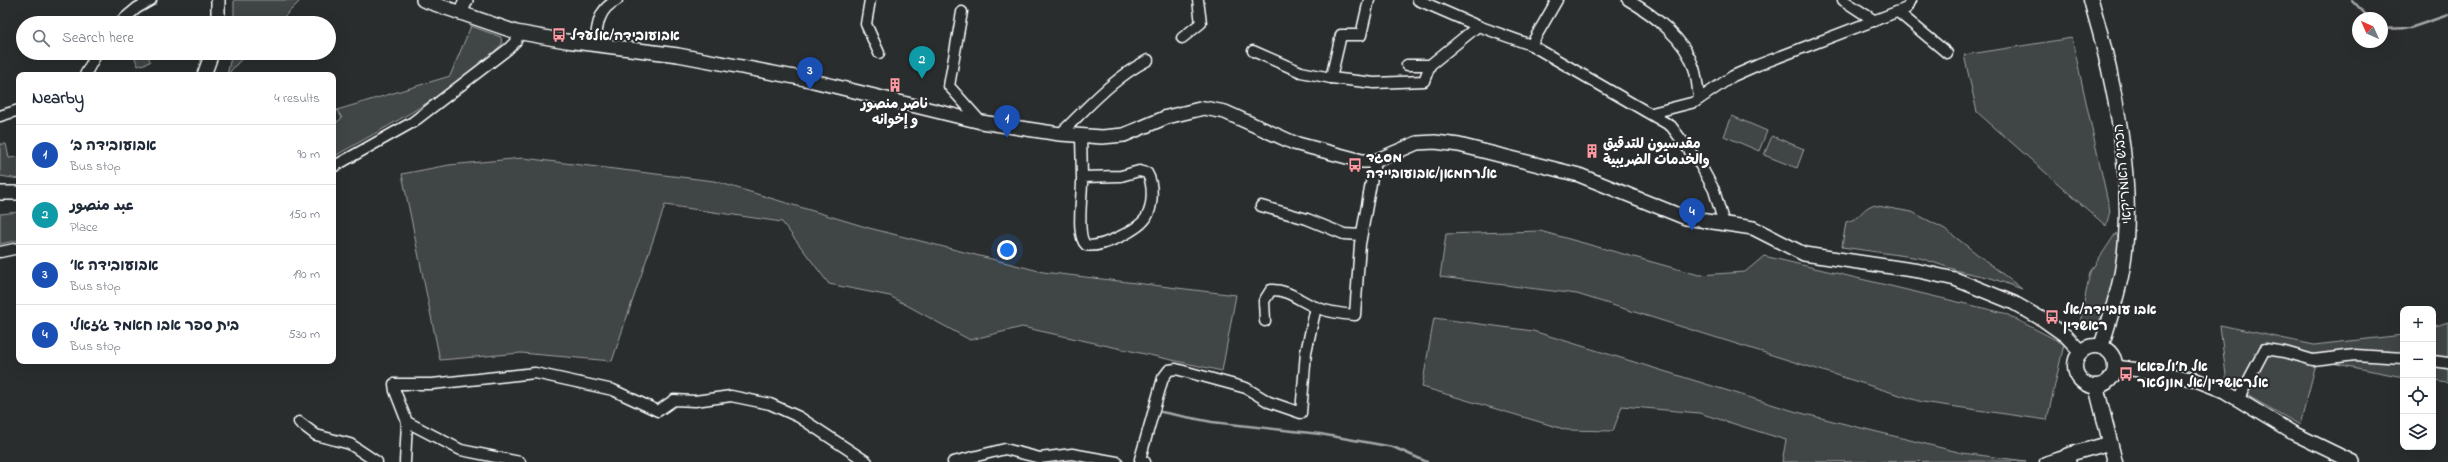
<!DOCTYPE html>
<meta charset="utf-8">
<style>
body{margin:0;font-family:"Indie Flower","Playpen Sans Arabic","Playpen Sans Hebrew",sans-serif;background:#f2f2f3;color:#1f2937}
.controls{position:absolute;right:12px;bottom:12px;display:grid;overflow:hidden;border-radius:8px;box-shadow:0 4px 16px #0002}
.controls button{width:36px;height:36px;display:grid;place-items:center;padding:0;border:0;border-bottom:1px solid #e0e1e3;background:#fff;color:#1f2937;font:20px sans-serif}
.compass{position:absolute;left:2352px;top:12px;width:36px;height:36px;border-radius:50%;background:#fff;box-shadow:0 4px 16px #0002;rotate:315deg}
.you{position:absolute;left:1007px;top:250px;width:14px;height:14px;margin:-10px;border:3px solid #fff;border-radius:50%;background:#1a73e8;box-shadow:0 0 0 6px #1a73e833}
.badge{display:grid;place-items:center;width:26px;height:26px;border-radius:50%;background:#b45309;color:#fff;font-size:13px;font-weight:700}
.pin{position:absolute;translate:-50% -33px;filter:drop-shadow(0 1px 2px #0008)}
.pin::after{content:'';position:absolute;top:21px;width:14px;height:12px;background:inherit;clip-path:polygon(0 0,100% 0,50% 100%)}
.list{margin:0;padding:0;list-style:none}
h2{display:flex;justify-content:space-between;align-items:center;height:52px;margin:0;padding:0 16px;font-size:17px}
h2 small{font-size:13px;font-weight:400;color:#747a83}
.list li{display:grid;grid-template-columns:26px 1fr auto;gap:12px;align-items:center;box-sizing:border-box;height:60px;padding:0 16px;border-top:1px solid #e0e1e3}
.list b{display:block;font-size:15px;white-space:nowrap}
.list p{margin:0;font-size:13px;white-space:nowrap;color:#747a83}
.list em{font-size:13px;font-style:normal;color:#747a83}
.icon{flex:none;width:22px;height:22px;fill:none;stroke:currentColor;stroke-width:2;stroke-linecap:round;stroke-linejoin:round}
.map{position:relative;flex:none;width:2448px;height:462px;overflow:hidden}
.search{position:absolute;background:#fff;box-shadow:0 4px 16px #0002;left:16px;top:16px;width:320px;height:44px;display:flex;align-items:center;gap:10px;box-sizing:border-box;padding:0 14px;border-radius:22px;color:#747a83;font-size:15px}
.panel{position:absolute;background:#fff;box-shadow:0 4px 16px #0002;left:16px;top:72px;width:320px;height:292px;border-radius:8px}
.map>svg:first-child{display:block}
</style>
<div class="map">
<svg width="2448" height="462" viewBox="0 0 2448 462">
<rect width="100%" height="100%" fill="#2a2d2e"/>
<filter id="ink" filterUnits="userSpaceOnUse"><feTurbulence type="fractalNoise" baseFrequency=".025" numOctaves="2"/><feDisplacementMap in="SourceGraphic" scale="8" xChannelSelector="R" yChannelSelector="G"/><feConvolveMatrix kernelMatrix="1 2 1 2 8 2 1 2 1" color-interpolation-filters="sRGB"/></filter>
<g filter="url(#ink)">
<g fill="#414445" stroke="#a0a2a2">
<polygon points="234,0 301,0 278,23 234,23"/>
<polygon points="162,16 166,23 144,23"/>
<path d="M 471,26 L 501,37 L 502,44 C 455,92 391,124 333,157 L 333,125 L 342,118 L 337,110 L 450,76 Z"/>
<polygon points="2072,38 2110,211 2106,226 1977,112 1964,55"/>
<polygon points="133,53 148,53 150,62 138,66"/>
<polygon points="232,53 247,53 227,75"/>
<polygon points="1732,116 1767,131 1759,151 1724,136"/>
<polygon points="1772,136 1804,149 1797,168 1764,155"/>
<polygon points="0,144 6,144 9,158 19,157 19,179 0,176"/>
<polygon points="523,158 714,181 869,228 1043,272 1236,295 1222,371 1022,327 970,340 890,296 829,284 782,222 665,205 612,361 521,353 440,360 402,174 449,165"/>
<path d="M 1872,205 L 1912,212 L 1945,229 L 2022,289 L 1991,278 L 1959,271 L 1920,258 L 1842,247 L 1846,222 C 1862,218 1859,211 1872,205 Z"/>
<polygon points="19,212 19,240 0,244 0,214"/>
<polygon points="1540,231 1699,275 1745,272 1764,256 2004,313 2064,344 2047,420 1922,402 1577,294 1440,277 1446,234"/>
<polygon points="2116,233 2131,268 2096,326 2079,328 2090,272"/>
<polygon points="1434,318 1533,331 1797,412 1962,453 2026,461 1782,462 1786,440 1699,413 1622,406 1613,431 1567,430 1422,387"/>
<polygon points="2448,322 2448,383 2433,381 2433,327"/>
<polygon points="2220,325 2314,345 2403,335 2403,377 2317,360 2300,425 2227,384"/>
</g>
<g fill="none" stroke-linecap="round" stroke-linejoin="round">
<g stroke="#a6a7a7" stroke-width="2.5">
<polyline points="2352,0 2369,18"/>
<polyline points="2382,29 2410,28 2448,15"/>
<polyline points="1156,411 1212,422 1320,434 1393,447 1427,462"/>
</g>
<defs>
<g id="minor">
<polyline points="870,0 866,24 879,53"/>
<polyline points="1418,0 1478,26 1531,45 1671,126 1701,166 1714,190 1724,224"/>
<path d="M 1628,0 C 1654,15 1685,39 1694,68 C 1697,78 1698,89 1699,99"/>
<polyline points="1843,0 1875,21"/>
<polyline points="962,12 949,86 981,122"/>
<polyline points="1898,12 1947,53"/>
<polyline points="119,23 137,8 151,0"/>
<polyline points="1182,38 1201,23 1198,0"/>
<path d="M 595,45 C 597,26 598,9 617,0"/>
<polyline points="1531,45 1557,0"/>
<polyline points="1253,51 1301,72 1331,78 1374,83 1424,81 1430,65"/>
<polyline points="1407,65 1430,65 1478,26"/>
<polyline points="85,75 97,53"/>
<polyline points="1331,78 1341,35 1361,35 1369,0"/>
<polyline points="1652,113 1695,102 1733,76 1758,65 1907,8 1911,0"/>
<polyline points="0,116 19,110"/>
<path d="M 1060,134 C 1088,107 1113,78 1148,60"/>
<path d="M 1081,136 L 1082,177 L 1121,176 L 1139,171 L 1147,173 C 1154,184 1153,207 1146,218 C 1138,230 1100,249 1086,245 C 1075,236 1083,193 1082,177"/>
<polyline points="333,167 413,122 508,49 516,41 519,33"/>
<polyline points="1261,206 1307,219 1344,234 1361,235"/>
<polyline points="0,252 19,248"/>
<path d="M 1265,321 L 1264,301 L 1271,290 C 1287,289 1300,301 1315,307 C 1328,312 1341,314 1355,315 L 1360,244 L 1375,161"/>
<polyline points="2433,361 2448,363"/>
<polyline points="2239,398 2265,349 2285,352 2313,360 2355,355 2403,358"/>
<polyline points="299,422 316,435 350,444 377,462"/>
<polyline points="405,462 407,422"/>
<polyline points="520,462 461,450 407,422 395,391 394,384 432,384 535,373 613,390 658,411 674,400 695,401 731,396 770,404 799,417 867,462"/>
<polyline points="953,462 1005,449 1040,458 1072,454 1117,462"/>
<polyline points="1145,462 1140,459 1163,378 1169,370 1176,369 1246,388 1269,402 1301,413 1306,352 1316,307"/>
<polyline points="2045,462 2067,455"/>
</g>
<g id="tertiary">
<polyline points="423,0 516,32 566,41 678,55 805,79 981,122 1060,134 1102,137 1124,135 1167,117 1204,108 1225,112 1294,143 1362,161 1375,161 1417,143 1435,142 1459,145 1579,175 1686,218 1753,228 1804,254 1919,271 1955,279 2014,303 2042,319 2066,336 2081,352"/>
<polyline points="461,11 466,0"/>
<polyline points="218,23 218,0"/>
<polyline points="204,75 212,53"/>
<polyline points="0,193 19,193"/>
<polyline points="2115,367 2156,372 2196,380 2224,391 2293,433 2353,462"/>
<polyline points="2069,462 2067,455 2110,443"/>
</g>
<g id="secondary">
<path d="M 2091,0 C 2114,78 2136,184 2123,265 C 2119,293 2109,321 2101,347"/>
<circle cx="2095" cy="366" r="20"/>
<polyline points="2096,386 2115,462"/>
</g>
</defs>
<use href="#minor" stroke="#fff" stroke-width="13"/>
<use href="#tertiary" stroke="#fff" stroke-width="16"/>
<use href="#secondary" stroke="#fff" stroke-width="17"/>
<use href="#minor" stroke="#2a2d2e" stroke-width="10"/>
<use href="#tertiary" stroke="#2a2d2e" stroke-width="13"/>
<use href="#secondary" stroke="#2a2d2e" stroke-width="14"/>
</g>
</g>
<defs>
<symbol id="bus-bare" viewBox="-9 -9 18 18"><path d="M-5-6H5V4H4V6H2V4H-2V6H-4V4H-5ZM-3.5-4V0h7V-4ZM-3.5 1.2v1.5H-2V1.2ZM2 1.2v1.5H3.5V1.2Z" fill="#ff9aa2" stroke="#2a2d2e" stroke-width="2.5" paint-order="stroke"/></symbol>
<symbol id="building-bare" viewBox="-9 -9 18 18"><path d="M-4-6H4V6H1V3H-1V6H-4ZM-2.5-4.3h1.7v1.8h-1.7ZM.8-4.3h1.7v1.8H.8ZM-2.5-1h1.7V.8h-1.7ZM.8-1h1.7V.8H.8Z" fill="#ff9aa2" stroke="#2a2d2e" stroke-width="2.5" paint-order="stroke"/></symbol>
</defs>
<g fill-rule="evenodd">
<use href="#bus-bare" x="549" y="25" width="20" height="20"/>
<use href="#building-bare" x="885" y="75" width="20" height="20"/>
<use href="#building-bare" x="1582" y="141" width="20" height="20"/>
<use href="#bus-bare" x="1345" y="155" width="20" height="20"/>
<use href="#bus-bare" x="2042" y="307" width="20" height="20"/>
<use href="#bus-bare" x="2116" y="364" width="20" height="20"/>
</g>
<g text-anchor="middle" stroke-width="4" stroke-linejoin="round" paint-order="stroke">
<g font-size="14" font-weight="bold" fill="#fff" stroke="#2a2d2e" text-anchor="start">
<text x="570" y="40">אבועובידה/אלעדל</text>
<text x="895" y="108" text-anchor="middle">ناصر منصور<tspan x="895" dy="16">و إخوانه</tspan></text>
<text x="1603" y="148">مقدسيون للتدقيق<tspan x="1603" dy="16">والخدمات الضريبية</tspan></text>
<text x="1366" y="162">מסגד<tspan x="1366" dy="16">אלרחמאן/אבועוביידה</tspan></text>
<text x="2063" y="314">אבו עוביידה/אל<tspan x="2063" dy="16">ראשדין</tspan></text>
<text x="2137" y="371">אל ח׳ולפאא<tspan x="2137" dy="16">אלראשדין/אל מונטאר</tspan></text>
</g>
<g font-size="14" fill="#fff" stroke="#2a2d2e">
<text transform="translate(2122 174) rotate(-95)" y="5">הכביש האמריקאי</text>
</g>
</g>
</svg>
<div class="controls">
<button>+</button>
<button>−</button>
<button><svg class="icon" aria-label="locate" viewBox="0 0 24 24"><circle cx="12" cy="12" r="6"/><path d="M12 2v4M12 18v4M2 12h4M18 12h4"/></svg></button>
<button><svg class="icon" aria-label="layers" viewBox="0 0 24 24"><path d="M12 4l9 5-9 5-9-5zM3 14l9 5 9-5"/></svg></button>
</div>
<svg class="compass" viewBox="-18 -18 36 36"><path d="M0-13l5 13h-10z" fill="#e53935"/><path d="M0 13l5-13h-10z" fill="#747a83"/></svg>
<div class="you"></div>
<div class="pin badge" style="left:1007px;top:138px;background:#1a4fb4">1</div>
<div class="pin badge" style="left:922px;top:79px;background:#0f9aa8">2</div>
<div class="pin badge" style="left:810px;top:90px;background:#1a4fb4">3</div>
<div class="pin badge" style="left:1692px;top:231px;background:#1a4fb4">4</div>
<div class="search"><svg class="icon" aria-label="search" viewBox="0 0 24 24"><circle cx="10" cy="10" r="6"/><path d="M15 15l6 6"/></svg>Search here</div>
<section class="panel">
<h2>Nearby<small>4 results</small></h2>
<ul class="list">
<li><span class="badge" style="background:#1a4fb4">1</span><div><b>אבועובידה ב׳</b><p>Bus stop</p></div><em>90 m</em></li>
<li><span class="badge" style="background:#0f9aa8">2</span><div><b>عبد منصور</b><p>Place</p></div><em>150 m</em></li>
<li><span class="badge" style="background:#1a4fb4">3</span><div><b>אבועובידה א׳</b><p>Bus stop</p></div><em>190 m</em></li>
<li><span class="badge" style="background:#1a4fb4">4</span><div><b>בית ספר אבו חאמד ג׳זאלי</b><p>Bus stop</p></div><em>530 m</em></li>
</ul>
</section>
</div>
